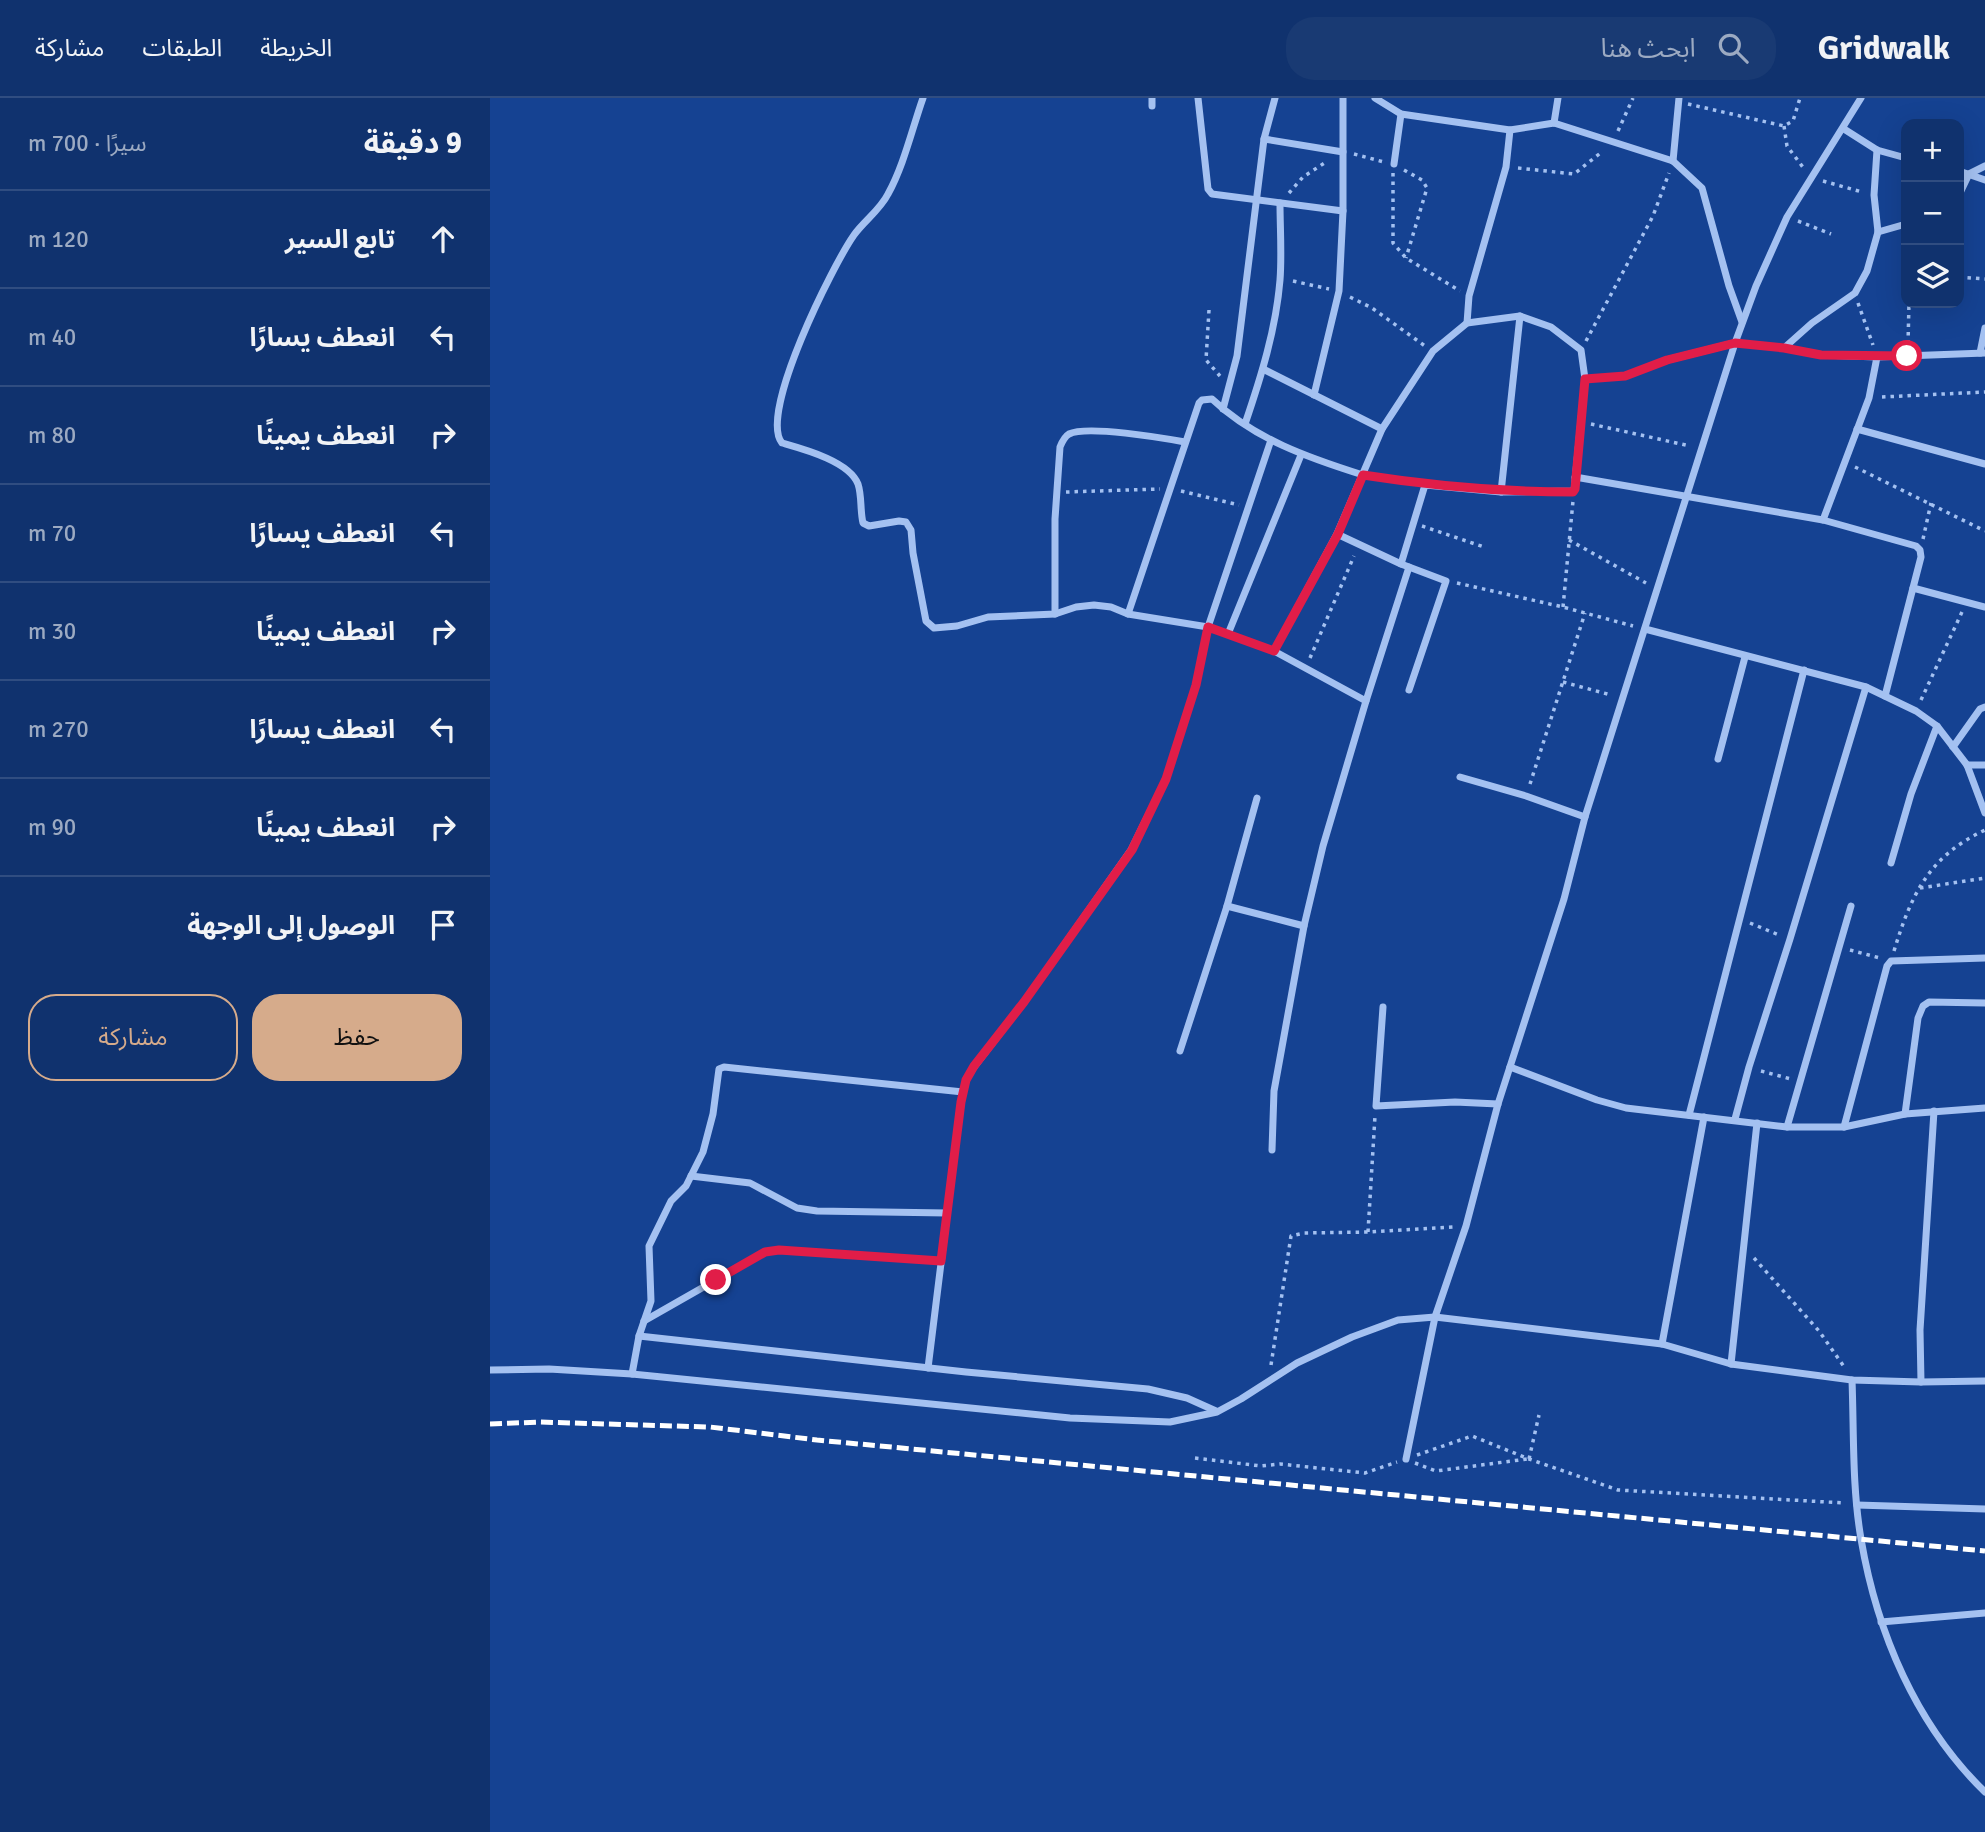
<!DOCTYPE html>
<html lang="ar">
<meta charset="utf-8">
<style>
body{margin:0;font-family:Signika,"Noto Sans Arabic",sans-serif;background:#193a73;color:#f1f3f6;direction:rtl}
.controls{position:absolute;right:21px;top:21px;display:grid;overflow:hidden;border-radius:14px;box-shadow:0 7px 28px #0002}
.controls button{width:63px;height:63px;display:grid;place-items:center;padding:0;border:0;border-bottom:2px solid #304d81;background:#10326e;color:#f1f3f6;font:35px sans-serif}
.stop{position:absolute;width:21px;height:21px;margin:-16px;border:5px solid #e11d48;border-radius:50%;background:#fff}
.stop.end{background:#e11d48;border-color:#fff;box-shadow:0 2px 7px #0008}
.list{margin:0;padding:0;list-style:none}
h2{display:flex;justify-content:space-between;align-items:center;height:91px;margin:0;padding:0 28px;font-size:30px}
h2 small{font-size:23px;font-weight:400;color:#9caac2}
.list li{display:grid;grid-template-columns:46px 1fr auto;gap:21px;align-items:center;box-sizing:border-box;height:98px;padding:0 28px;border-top:2px solid #304d81}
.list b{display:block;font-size:26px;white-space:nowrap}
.list em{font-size:23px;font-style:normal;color:#9caac2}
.actions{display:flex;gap:14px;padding:21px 28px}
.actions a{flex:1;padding:16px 0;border:2px solid #d6ab8b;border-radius:28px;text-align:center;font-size:24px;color:#d6ab8b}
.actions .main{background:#d6ab8b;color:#111}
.icon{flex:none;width:38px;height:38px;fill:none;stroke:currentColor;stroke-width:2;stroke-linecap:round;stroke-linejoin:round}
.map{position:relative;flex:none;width:1495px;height:1734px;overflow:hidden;direction:ltr}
header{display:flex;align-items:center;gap:42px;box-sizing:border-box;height:98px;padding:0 35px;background:#10326e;border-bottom:2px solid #304d81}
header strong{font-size:33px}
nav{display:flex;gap:38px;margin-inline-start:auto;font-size:24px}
.search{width:490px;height:63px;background:#193a73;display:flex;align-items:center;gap:18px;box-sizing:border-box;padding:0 24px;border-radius:28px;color:#9caac2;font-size:26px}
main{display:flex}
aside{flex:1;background:#10326e}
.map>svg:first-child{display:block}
</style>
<header>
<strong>Gridwalk</strong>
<div class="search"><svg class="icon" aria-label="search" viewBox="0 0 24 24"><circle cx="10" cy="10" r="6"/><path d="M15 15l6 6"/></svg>ابحث هنا</div>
<nav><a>الخريطة</a><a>الطبقات</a><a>مشاركة</a></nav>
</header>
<main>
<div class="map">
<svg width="1495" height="1734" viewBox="0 0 1495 1734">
<rect width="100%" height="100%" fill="#154292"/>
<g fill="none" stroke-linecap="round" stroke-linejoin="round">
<g stroke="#a4c1f1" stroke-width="3.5" stroke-dasharray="3.5 5" stroke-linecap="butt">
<polyline points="1198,6 1294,28 1303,23 1310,0"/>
<polyline points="1294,28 1297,48 1315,72"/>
<polyline points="1128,33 1143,0"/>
<polyline points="864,56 894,64"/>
<polyline points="1028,70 1084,76 1113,53"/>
<polyline points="914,72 932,82 937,90 916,160"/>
<polyline points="903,75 903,145 916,160 970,193"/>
<polyline points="1333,83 1372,94"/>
<polyline points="799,95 813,79 836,64"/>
<polyline points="1308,123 1341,136"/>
<polyline points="1469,179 1495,181"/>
<polyline points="803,183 839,191"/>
<polyline points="860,199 882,210 935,248"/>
<polyline points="1368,205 1383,247"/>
<polyline points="719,212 716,262 730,278"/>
<polyline points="1096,243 1163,118 1179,75"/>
<polyline points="1418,246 1419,205"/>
<polyline points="1392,299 1495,294"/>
<polyline points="1101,326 1200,348"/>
<polyline points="1365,369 1495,433"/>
<polyline points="882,379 923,385"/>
<polyline points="691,393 749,407"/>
<polyline points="576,394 670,391"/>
<polyline points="932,428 994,449"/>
<polyline points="1433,441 1441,405"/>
<polyline points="1079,442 1156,485"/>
<polyline points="967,485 1073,509 1143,528"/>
<polyline points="1073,509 1083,403"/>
<polyline points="820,560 864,458"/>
<polyline points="1073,584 1121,597"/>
<polyline points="1431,602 1472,514"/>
<polyline points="1040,686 1095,515"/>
<polyline points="1430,790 1495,780"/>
<polyline points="1260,825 1289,837"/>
<polyline points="1360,852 1390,860"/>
<path d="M 1404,853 C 1421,797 1439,758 1495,732"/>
<polyline points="1271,973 1301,981"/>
<polyline points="878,1134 885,1018"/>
<polyline points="1264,1160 1329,1233 1355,1270"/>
<polyline points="781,1267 801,1138 814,1135 878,1134 963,1129"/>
<polyline points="927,1357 982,1338 1039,1361 1128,1392 1354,1405"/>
<polyline points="705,1360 771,1368 790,1366 875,1375 907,1364"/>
<polyline points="1039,1361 1049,1317"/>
<polyline points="925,1365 946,1373 1037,1361"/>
</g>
<g stroke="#a4c1f1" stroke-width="7">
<path d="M 433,0 C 422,31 414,67 398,96 C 390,112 374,123 364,137 C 343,167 268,316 292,345 C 313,351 359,363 368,386 C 372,398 370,413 373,425 L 379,428 L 409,423 L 416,424 L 421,432 L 423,455 L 436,523 L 444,530 L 467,528 L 498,519 L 565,516 L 586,509 L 604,507 L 621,509 L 638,516 L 718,529 L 784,553 L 876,603 L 833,748 L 814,828 L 784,993 L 782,1052"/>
<polyline points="662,0 662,8"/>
<polyline points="708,0 718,91 722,96 853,113"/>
<polyline points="885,0 911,16 1020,32 1064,25 1183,63 1212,90 1239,188 1252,224"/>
<polyline points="1064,25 1068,0"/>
<polyline points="1354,31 1387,52 1416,60"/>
<polyline points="774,41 853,54"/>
<polyline points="1183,63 1189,0"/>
<polyline points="904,66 911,16"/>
<polyline points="1469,73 1495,82"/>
<polyline points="1469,97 1479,76 1495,68"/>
<polyline points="1388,134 1416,126"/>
<polyline points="977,225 979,198 1016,69 1020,32"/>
<polyline points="1294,250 1322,225 1365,195 1377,173 1388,134 1384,97 1387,52"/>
<polyline points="1490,255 1495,230"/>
<polyline points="773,271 892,331"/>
<polyline points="1095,281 1135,278 1177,262 1245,245 1294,250 1331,257 1387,259 1495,255"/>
<polyline points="824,297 849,193 853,113 853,0"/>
<polyline points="733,311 747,258 774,41 785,0"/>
<path d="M 755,326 C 771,279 786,231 790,182 C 792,156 790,130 790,105"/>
<polyline points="1367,331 1495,366"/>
<polyline points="1085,379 1333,422 1426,448 1430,452 1431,459 1395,598"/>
<polyline points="1011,394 1030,218"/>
<polyline points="1333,422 1379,300 1387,259"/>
<polyline points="847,436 911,466 956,483 919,592"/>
<polyline points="1423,490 1495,509"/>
<path d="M 565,516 L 565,421 L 570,349 C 572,344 574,339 579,336 C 597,327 673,340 695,344"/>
<path d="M 638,516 L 709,305 L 712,302 L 722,301 C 764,341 819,360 873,377"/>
<polyline points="1155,531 1376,589 1426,613 1447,628 1477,667 1495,715"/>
<polyline points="738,536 811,357"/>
<polyline points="784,553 847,436 892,331 943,253 977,225 1030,218 1061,229 1091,252 1095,281 1084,393 1011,394 935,387 911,466"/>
<polyline points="876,603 919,469"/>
<polyline points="1463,649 1490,611 1495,609"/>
<polyline points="1228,661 1255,559"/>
<polyline points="1477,667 1495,667"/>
<polyline points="970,679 1036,698 1095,719"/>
<polyline points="1401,765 1421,696 1447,628"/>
<polyline points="737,808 814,828"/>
<polyline points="893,909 886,1008 965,1004 1008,1006"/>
<polyline points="690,953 737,808 767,700"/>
<polyline points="1020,969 1107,1002 1136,1010 1297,1029 1354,1029 1415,1016 1495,1010"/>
<polyline points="1415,1016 1428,920 1433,908 1439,904 1495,905"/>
<polyline points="1199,1017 1314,572"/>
<polyline points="1245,1021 1259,969 1300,841 1376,589"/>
<polyline points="1297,1029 1361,808"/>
<polyline points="1354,1029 1397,868 1401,863 1495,860"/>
<polyline points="201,1078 260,1085 307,1110 327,1113 457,1115"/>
<polyline points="154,1223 275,1154 289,1152 451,1163"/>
<polyline points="149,1238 476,1274 658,1291 697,1300 726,1313"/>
<polyline points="1172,1246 1214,1019"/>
<polyline points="1241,1266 1267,1025"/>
<polyline points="438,1270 471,1004 476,982 484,969 534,904 641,752 676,681 706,587 718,529 781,342"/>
<polyline points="0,1272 59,1271 142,1276 580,1320 680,1324 727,1314 751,1301 807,1265 862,1239 908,1222 945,1219 1172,1246 1241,1266 1362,1282 1431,1284 1495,1283"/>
<polyline points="142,1276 149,1238 161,1203 159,1148 181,1103 196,1088 213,1054 223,1016 229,971 234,969 473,994"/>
<path d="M 1362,1282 C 1364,1334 1362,1389 1371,1441 C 1387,1535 1426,1627 1495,1694"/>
<polyline points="1431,1284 1430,1232 1444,1013"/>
<polyline points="916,1361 945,1219 976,1128 1008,1006 1074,801 1095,719 1245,245 1266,188 1297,119 1371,0"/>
<polyline points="1367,1407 1495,1411"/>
<polyline points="1391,1524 1495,1515"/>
</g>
<polyline stroke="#fff" stroke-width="5" stroke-dasharray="12 5" stroke-linecap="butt" points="0,1326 50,1324 220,1329 327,1342 1495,1453"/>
</g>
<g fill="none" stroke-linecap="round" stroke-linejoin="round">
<path stroke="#e11d48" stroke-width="9" d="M 226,1182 L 275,1154 L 289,1152 L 451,1163 L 471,1004 L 476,982 L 484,968 L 534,904 L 642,752 L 676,681 L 706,587 L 718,529 L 784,553 L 848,436 L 873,377 C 943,388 1012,394 1083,394 L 1085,391 L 1095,281 L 1135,278 L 1177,262 L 1245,245 L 1294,250 L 1331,257 L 1417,258"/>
</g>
</svg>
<div class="controls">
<button>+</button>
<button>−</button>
<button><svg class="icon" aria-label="layers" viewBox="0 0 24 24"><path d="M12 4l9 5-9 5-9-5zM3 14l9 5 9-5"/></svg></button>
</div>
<div class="stop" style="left:1417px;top:258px"></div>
<div class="stop end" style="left:226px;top:1182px"></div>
</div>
<aside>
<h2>9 دقيقة<small>سيرًا · 700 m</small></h2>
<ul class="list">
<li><svg class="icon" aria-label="ahead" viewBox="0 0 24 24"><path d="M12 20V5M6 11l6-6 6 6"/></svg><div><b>تابع السير</b></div><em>120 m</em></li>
<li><svg class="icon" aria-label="left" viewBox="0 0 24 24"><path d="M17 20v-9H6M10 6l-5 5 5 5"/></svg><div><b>انعطف يسارًا</b></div><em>40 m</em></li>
<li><svg class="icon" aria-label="right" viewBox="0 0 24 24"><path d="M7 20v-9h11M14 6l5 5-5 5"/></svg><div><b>انعطف يمينًا</b></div><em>80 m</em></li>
<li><svg class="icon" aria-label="left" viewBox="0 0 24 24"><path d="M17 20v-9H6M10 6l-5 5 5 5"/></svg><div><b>انعطف يسارًا</b></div><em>70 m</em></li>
<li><svg class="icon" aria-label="right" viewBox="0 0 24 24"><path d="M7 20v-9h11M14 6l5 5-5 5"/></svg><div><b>انعطف يمينًا</b></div><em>30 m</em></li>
<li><svg class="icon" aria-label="left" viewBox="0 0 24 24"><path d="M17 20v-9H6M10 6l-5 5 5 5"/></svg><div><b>انعطف يسارًا</b></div><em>270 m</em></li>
<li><svg class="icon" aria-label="right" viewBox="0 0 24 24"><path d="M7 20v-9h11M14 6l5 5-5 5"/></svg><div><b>انعطف يمينًا</b></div><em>90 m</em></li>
<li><svg class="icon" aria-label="arrive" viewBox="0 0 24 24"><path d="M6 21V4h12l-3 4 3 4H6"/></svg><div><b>الوصول إلى الوجهة</b></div></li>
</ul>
<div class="actions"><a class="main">حفظ</a><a>مشاركة</a></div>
</aside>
</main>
